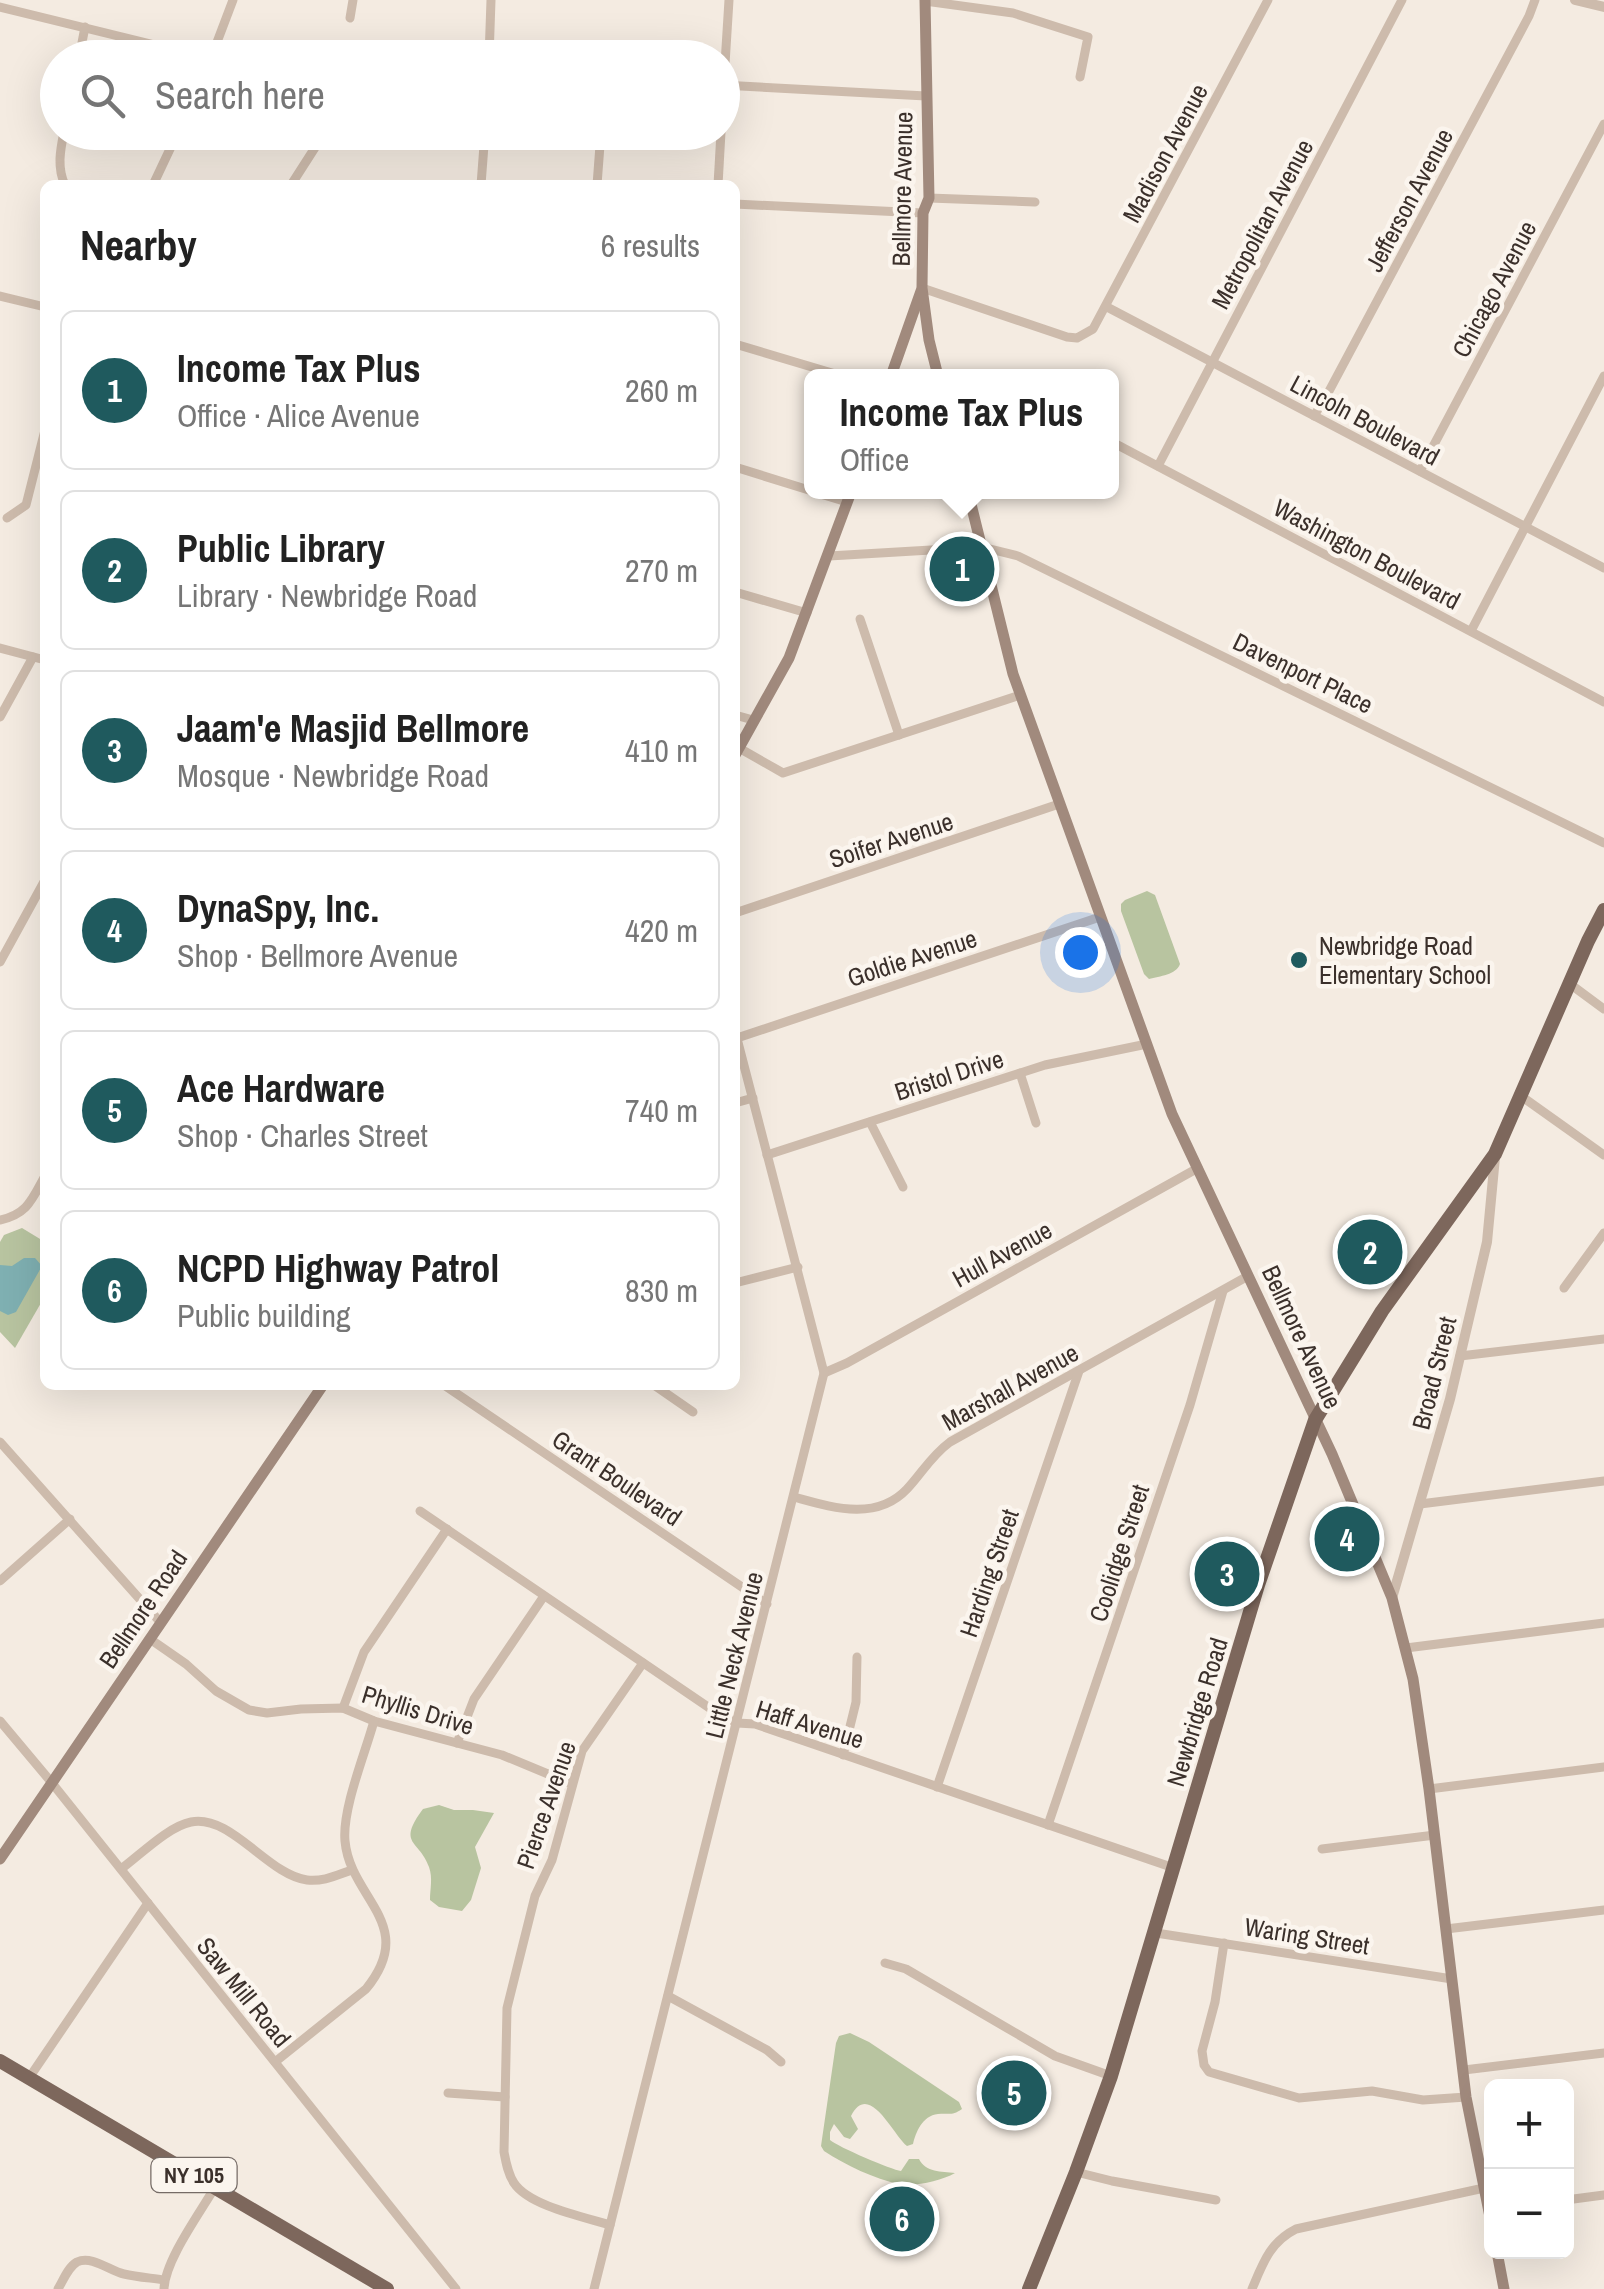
<!DOCTYPE html>
<meta charset="utf-8">
<style>
body{margin:0;font-family:"Archivo Narrow",sans-serif;background:#f2f2f2;color:#222}
.controls{position:absolute;right:30px;bottom:30px;display:grid;overflow:hidden;border-radius:15px;box-shadow:0 10px 40px #0002}
.controls button{width:90px;height:90px;display:grid;place-items:center;padding:0;border:0;border-bottom:2px solid #e0e0e0;background:#fff;color:#222;font:50px sans-serif}
.you{position:absolute;left:1080px;top:952px;width:35px;height:35px;margin:-25px;border:8px solid #fff;border-radius:50%;background:#1a73e8;box-shadow:0 0 0 15px #1a73e833}
.badge{display:grid;place-items:center;width:65px;height:65px;border-radius:50%;background:#1f5a5e;color:#fff;font-size:32px;font-weight:700}
.pin{position:absolute;translate:-50% -50%;border:5px solid #fff;box-shadow:0 2px 10px #0006}
.popup{position:absolute;left:804px;top:369px;width:315px;height:130px;box-sizing:border-box;display:grid;place-content:center;border-radius:15px;background:#fff;filter:drop-shadow(0 2px 8px #0005);font-size:32px;white-space:nowrap;color:#767676}
.popup b{font-size:38px;color:#222}
.popup::after{content:'';position:absolute;left:50%;top:100%;margin-left:-20px;border:20px solid transparent;border-top-color:#fff}
.list{margin:0;padding:0;list-style:none}
h2{display:flex;justify-content:space-between;align-items:center;height:130px;margin:0;padding:0 40px;font-size:42px}
h2 small{font-size:32px;font-weight:400;color:#767676}
.list li{display:grid;grid-template-columns:65px 1fr auto;gap:30px;align-items:center;box-sizing:border-box;height:160px;margin:0 20px 20px;padding:0 20px;border:2px solid #e0e0e0;border-radius:15px}
.list b{display:block;font-size:38px;white-space:nowrap}
.list p{margin:0;font-size:32px;white-space:nowrap;color:#767676}
.list em{font-size:32px;font-style:normal;color:#767676}
.icon{flex:none;width:55px;height:55px;fill:none;stroke:currentColor;stroke-width:2;stroke-linecap:round;stroke-linejoin:round}
.map{position:relative;flex:none;width:1604px;height:2289px;overflow:hidden}
.search{position:absolute;background:#fff;box-shadow:0 10px 40px #0002;left:40px;top:40px;width:700px;height:110px;display:flex;align-items:center;gap:25px;box-sizing:border-box;padding:0 35px;border-radius:55px;color:#767676;font-size:38px}
.panel{position:absolute;background:#fff;box-shadow:0 10px 40px #0002;left:40px;top:180px;width:700px;height:1210px;border-radius:15px}
.map>svg:first-child{display:block}
</style>
<div class="map">
<svg width="1604" height="2289" viewBox="0 0 1604 2289">
<rect width="100%" height="100%" fill="#f4ebe1"/>
<g fill="#b8c4a0">
<path d="M 1147,891 L 1155,895 L 1180,964 C 1176,975 1160,976 1149,979 L 1144,974 L 1121,911 L 1121,904 L 1125,900 Z"/>
<polygon points="22,1228 45,1242 45,1296 15,1348 0,1332 0,1242 4,1235"/>
<path d="M 439,1805 L 454,1810 L 473,1810 L 494,1813 L 475,1847 L 481,1868 L 471,1900 L 462,1911 L 439,1907 L 430,1900 C 430,1889 433,1878 429,1867 C 420,1840 396,1845 423,1809 Z"/>
<path d="M 850,2033 L 869,2042 L 959,2102 L 962,2109 C 952,2116 950,2113 938,2114 C 922,2116 916,2132 913,2144 L 907,2146 C 893,2135 869,2080 851,2116 L 858,2129 L 850,2139 L 844,2137 L 834,2124 L 830,2132 L 830,2140 C 838,2147 892,2170 901,2171 L 909,2159 L 919,2159 C 926,2173 941,2171 955,2173 C 941,2181 915,2187 899,2184 C 875,2179 845,2165 824,2151 L 821,2146 L 836,2043 L 839,2036 Z"/>
</g>
<polygon fill="#7fb0b2" points="24,1258 35,1258 42,1266 16,1312 8,1315 0,1311 0,1265 12,1266"/>
<g fill="none" stroke-linecap="round" stroke-linejoin="round">
<g stroke="#cdbbac" stroke-width="9">
<polyline points="925,1 1013,13 1088,37 1080,77"/>
<polyline points="0,7 208,58"/>
<polyline points="350,18 353,0"/>
<polyline points="79,58 85,27"/>
<polyline points="211,58 233,0"/>
<polyline points="489,58 491,0"/>
<polyline points="722,85 926,96"/>
<polyline points="722,112 729,0"/>
<path d="M 64,132 C 60,151 57,168 65,185"/>
<polyline points="153,185 178,132"/>
<polyline points="291,185 325,132"/>
<polyline points="481,185 485,132"/>
<polyline points="597,185 601,132"/>
<polyline points="718,185 721,132"/>
<polyline points="929,198 1035,202"/>
<polyline points="735,204 923,213"/>
<polyline points="922,288 1067,337 1077,338 1093,329 1268,0"/>
<polyline points="0,296 45,307"/>
<polyline points="1107,307 1604,568"/>
<polyline points="735,344 842,376"/>
<polyline points="1314,416 1328,393 1529,16 1535,0"/>
<polyline points="1112,442 1604,702"/>
<polyline points="1158,466 1402,0"/>
<polyline points="735,467 812,491"/>
<polyline points="1420,471 1604,124"/>
<polyline points="814,492 847,502"/>
<polyline points="7,518 26,505 45,430"/>
<polyline points="829,556 982,547 1018,556 1604,843"/>
<polyline points="735,592 807,613"/>
<polyline points="860,619 899,735"/>
<polyline points="1471,631 1604,376"/>
<polyline points="0,648 45,660"/>
<polyline points="735,715 753,720"/>
<polyline points="0,717 33,657"/>
<polyline points="739,748 783,773 1020,695"/>
<polyline points="735,913 1059,804"/>
<polyline points="0,962 45,880"/>
<polyline points="1570,984 1604,1009"/>
<polyline points="737,1038 1100,917"/>
<polyline points="1020,1073 1036,1123"/>
<polyline points="1521,1096 1604,1155"/>
<polyline points="735,1103 753,1098"/>
<polyline points="870,1122 903,1187"/>
<polyline points="767,1155 1045,1065 1147,1044"/>
<path d="M 0,1220 C 28,1214 32,1199 45,1176"/>
<polyline points="735,1283 798,1267"/>
<polyline points="1564,1288 1604,1233"/>
<polyline points="1460,1356 1604,1339"/>
<polyline points="824,1373 847,1363 1198,1168"/>
<polyline points="444,1385 767,1604"/>
<polyline points="654,1385 693,1412"/>
<polyline points="0,1442 161,1623"/>
<path d="M 794,1497 C 831,1507 876,1522 907,1489 C 922,1473 931,1456 950,1442 L 1248,1276"/>
<polyline points="1420,1504 1604,1481"/>
<polyline points="420,1511 711,1709 737,1723 755,1724 1174,1868"/>
<polyline points="0,1581 70,1519"/>
<polyline points="150,1639 186,1664 216,1691 249,1710 267,1713 301,1709 343,1708 374,1721 502,1755 572,1784"/>
<polyline points="1406,1648 1604,1623"/>
<polyline points="343,1708 364,1652 447,1529"/>
<polyline points="0,1721 52,1783 456,2289"/>
<polyline points="457,1743 474,1699 544,1596"/>
<polyline points="843,1755 856,1702 857,1657"/>
<polyline points="937,1787 1079,1371"/>
<polyline points="1429,1789 1604,1767"/>
<polyline points="1048,1825 1190,1405 1223,1291"/>
<polyline points="1322,1849 1435,1835"/>
<path d="M 121,1869 C 140,1855 169,1826 191,1822 C 231,1814 268,1875 307,1880 C 323,1882 337,1875 352,1870"/>
<polyline points="1446,1929 1604,1910"/>
<polyline points="1156,1933 1452,1979"/>
<polyline points="1224,1943 1215,2002 1202,2051 1204,2065 1209,2072 1299,2098 1372,2091 1423,2100 1466,2097"/>
<polyline points="885,1963 906,1969 1055,2056 1111,2076"/>
<polyline points="668,1996 767,2050 781,2062"/>
<path d="M 275,2062 L 366,1989 C 419,1924 350,1899 345,1841 C 342,1809 365,1754 374,1721"/>
<polyline points="1464,2070 1604,2053"/>
<polyline points="29,2078 148,1903"/>
<polyline points="448,2093 505,2097"/>
<polyline points="1076,2172 1112,2181 1216,2200"/>
<polyline points="1566,2200 1604,2195"/>
<path d="M 610,2225 C 584,2217 529,2206 514,2183 C 508,2174 506,2163 504,2152 L 507,2008 L 535,1896 L 552,1860 L 582,1751 L 643,1663"/>
<path d="M 58,2289 C 63,2281 68,2267 77,2262 C 92,2255 110,2271 124,2274 C 137,2277 151,2278 164,2280"/>
<path d="M 164,2289 C 165,2260 200,2213 215,2187"/>
<polyline points="594,2289 824,1373 735,1031"/>
<path d="M 1252,2289 C 1263,2263 1270,2242 1296,2229 L 1484,2188"/>
</g>
<g stroke="#cdbbac" stroke-width="10">
<polyline points="1575,0 1604,7"/>
<polyline points="1392,1598 1450,1399 1487,1242 1495,1157"/>
</g>
<g stroke="#a18a7d" stroke-width="11">
<polyline points="925,0 929,198 923,213 922,288 929,340 938,376"/>
<polyline points="891,376 921,291"/>
<polyline points="968,492 1013,674 1172,1114 1332,1454 1392,1598 1413,1679 1429,1789 1466,2097 1492,2227"/>
<polyline points="735,755 789,658 851,492"/>
<polyline points="0,1859 323,1385"/>
<polyline points="1497,2252 1504,2289"/>
</g>
<g stroke="#7d675c" stroke-width="14">
<polyline points="0,2061 387,2289"/>
<polyline points="1029,2289 1076,2172 1111,2076 1258,1585 1315,1420 1382,1311 1495,1154 1588,941 1604,910"/>
</g>
</g>
<circle fill="#1f5a5e" stroke="#fbf5ee" stroke-width="4" cx="1299" cy="960" r="10"/>
<g text-anchor="middle" stroke-width="9" stroke-linejoin="round" paint-order="stroke">
<rect fill="#fbf5ee" stroke="#756b66" stroke-width="2.5" x="151.5" y="2158" width="85" height="34" rx="8"/>
<g font-size="22" font-weight="bold" fill="#3b302b">
<text x="194" y="2183">NY 105</text>
</g>
<g font-size="25" fill="#3b302b" stroke="#fbf5ee">
<text transform="translate(1165 153) rotate(-62)" y="9">Madison Avenue</text>
<text transform="translate(902 189) rotate(-89)" y="9">Bellmore Avenue</text>
<text transform="translate(1409 200) rotate(-62)" y="9">Jefferson Avenue</text>
<text transform="translate(1262 224) rotate(-62)" y="9">Metropolitan Avenue</text>
<text transform="translate(1494 289) rotate(-62)" y="9">Chicago Avenue</text>
<text transform="translate(1365 420) rotate(28)" y="9">Lincoln Boulevard</text>
<text transform="translate(1367 554) rotate(28)" y="9">Washington Boulevard</text>
<text transform="translate(1303 673) rotate(26)" y="9">Davenport Place</text>
<text transform="translate(891 840) rotate(-18)" y="9">Soifer Avenue</text>
<text transform="translate(912 958) rotate(-18)" y="9">Goldie Avenue</text>
<text transform="translate(949 1075) rotate(-18)" y="9">Bristol Drive</text>
<text transform="translate(1002 1254) rotate(-29)" y="9">Hull Avenue</text>
<text transform="translate(1302 1337) rotate(65)" y="9">Bellmore Avenue</text>
<text transform="translate(1434 1373) rotate(-76)" y="9">Broad Street</text>
<text transform="translate(1010 1387) rotate(-29)" y="9">Marshall Avenue</text>
<text transform="translate(617 1478) rotate(34)" y="9">Grant Boulevard</text>
<text transform="translate(1119 1553) rotate(-72)" y="9">Coolidge Street</text>
<text transform="translate(989 1573) rotate(-71)" y="9">Harding Street</text>
<text transform="translate(143 1609) rotate(-56)" y="9">Bellmore Road</text>
<text transform="translate(734 1655) rotate(-76)" y="9">Little Neck Avenue</text>
<text transform="translate(418 1710) rotate(17)" y="9">Phyllis Drive</text>
<text transform="translate(1197 1712) rotate(-73)" y="9">Newbridge Road</text>
<text transform="translate(810 1724) rotate(17)" y="9">Haff Avenue</text>
<text transform="translate(546 1805) rotate(-71)" y="9">Pierce Avenue</text>
<text transform="translate(1307 1936) rotate(9)" y="9">Waring Street</text>
<text transform="translate(244 1992) rotate(51)" y="9">Saw Mill Road</text>
</g>
<g font-size="25" fill="#3b302b" stroke="#fbf5ee" text-anchor="start">
<text x="1319" y="955">Newbridge Road<tspan x="1319" dy="29">Elementary School</tspan></text>
</g>
</g>
</svg>
<div class="controls">
<button>+</button>
<button>−</button>
</div>
<div class="you"></div>
<div class="pin badge" style="left:962px;top:569px">1</div>
<div class="popup"><b>Income Tax Plus</b>Office</div>
<div class="pin badge" style="left:1370px;top:1252px">2</div>
<div class="pin badge" style="left:1227px;top:1574px">3</div>
<div class="pin badge" style="left:1347px;top:1539px">4</div>
<div class="pin badge" style="left:1014px;top:2093px">5</div>
<div class="pin badge" style="left:902px;top:2219px">6</div>
<div class="search"><svg class="icon" aria-label="search" viewBox="0 0 24 24"><circle cx="10" cy="10" r="6"/><path d="M15 15l6 6"/></svg>Search here</div>
<section class="panel">
<h2>Nearby<small>6 results</small></h2>
<ul class="list">
<li><span class="badge">1</span><div><b>Income Tax Plus</b><p>Office · Alice Avenue</p></div><em>260 m</em></li>
<li><span class="badge">2</span><div><b>Public Library</b><p>Library · Newbridge Road</p></div><em>270 m</em></li>
<li><span class="badge">3</span><div><b>Jaam'e Masjid Bellmore</b><p>Mosque · Newbridge Road</p></div><em>410 m</em></li>
<li><span class="badge">4</span><div><b>DynaSpy, Inc.</b><p>Shop · Bellmore Avenue</p></div><em>420 m</em></li>
<li><span class="badge">5</span><div><b>Ace Hardware</b><p>Shop · Charles Street</p></div><em>740 m</em></li>
<li><span class="badge">6</span><div><b>NCPD Highway Patrol</b><p>Public building</p></div><em>830 m</em></li>
</ul>
</section>
</div>
